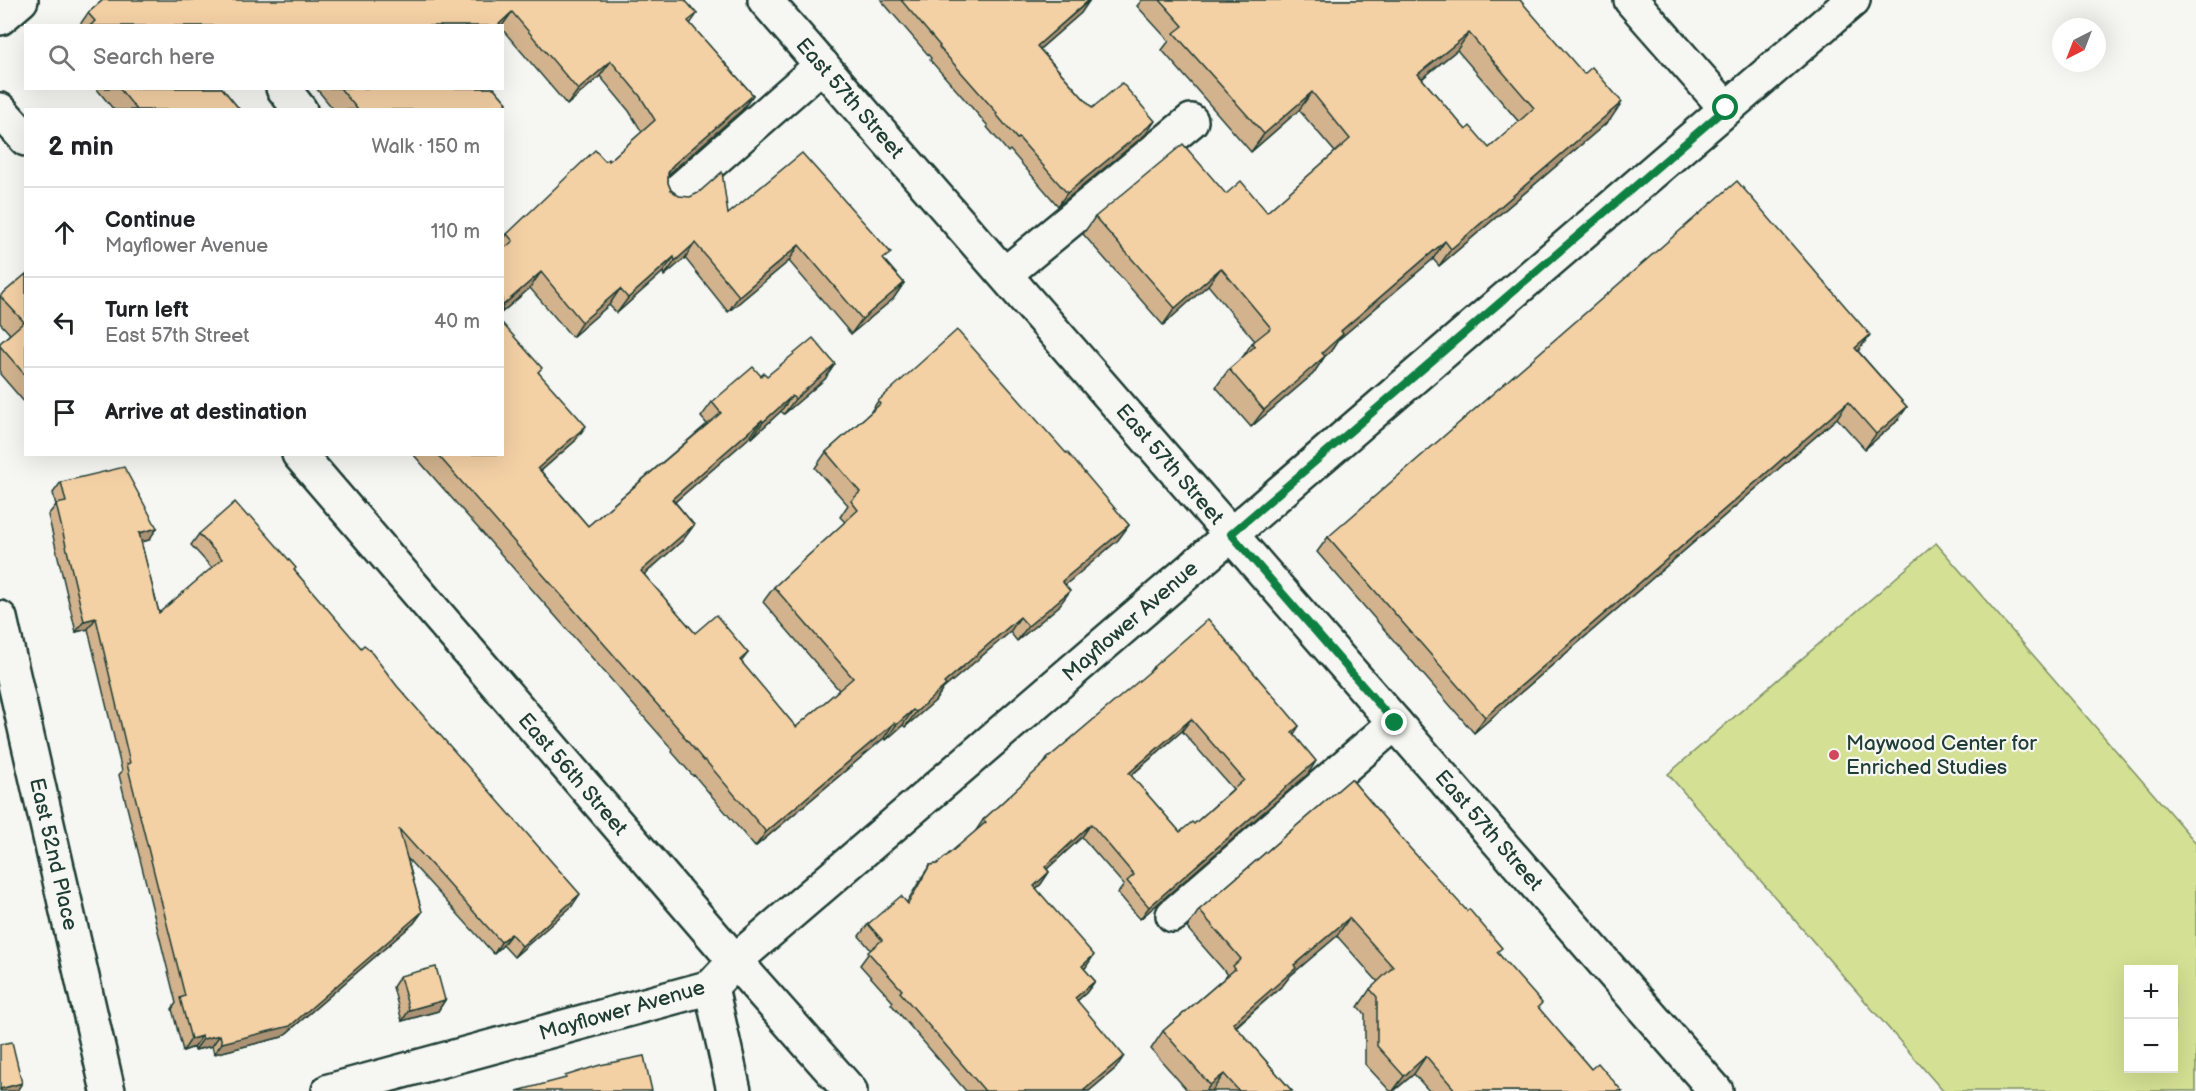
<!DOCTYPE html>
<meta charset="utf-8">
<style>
body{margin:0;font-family:"Balsamiq Sans",sans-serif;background:#f6f6f6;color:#202124}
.controls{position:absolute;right:18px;bottom:18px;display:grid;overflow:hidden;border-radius:0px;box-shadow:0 6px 24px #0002}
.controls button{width:54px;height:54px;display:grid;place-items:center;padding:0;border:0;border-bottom:2px solid #e0e0e0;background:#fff;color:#202124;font:30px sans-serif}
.compass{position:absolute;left:2052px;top:18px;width:54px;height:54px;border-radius:50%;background:#fff;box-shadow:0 6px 24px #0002;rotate:222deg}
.stop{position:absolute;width:18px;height:18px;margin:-14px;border:4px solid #0b8043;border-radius:50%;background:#fff}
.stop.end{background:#0b8043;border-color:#fff;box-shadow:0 2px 6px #0008}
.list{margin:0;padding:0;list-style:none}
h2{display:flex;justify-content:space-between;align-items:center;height:78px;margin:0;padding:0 24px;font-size:26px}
h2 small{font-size:20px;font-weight:400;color:#757577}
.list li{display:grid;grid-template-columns:39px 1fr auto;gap:18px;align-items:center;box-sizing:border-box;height:90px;padding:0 24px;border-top:2px solid #e0e0e0}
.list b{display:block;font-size:22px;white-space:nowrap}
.list p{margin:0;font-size:20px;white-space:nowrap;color:#757577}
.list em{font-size:20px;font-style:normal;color:#757577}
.icon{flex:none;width:33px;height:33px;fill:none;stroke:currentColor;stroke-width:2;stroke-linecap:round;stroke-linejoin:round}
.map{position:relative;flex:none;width:2196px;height:1091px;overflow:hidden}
.search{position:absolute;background:#fff;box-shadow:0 6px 24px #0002;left:24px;top:24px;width:480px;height:66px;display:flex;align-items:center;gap:15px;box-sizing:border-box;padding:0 21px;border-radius:0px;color:#757577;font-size:22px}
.panel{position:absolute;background:#fff;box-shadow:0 6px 24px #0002;left:24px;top:108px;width:480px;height:348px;border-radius:0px}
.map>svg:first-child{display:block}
</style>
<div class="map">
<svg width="2196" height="1091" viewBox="0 0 2196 1091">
<rect width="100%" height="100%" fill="#f6f6f2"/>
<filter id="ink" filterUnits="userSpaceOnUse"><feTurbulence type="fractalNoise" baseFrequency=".0167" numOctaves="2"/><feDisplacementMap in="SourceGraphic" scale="12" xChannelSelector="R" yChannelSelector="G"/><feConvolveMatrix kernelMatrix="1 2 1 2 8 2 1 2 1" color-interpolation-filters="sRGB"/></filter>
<g filter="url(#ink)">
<path fill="#d4e093" stroke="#7a8e64" stroke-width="1.5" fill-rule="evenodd" d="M 1936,543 L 2196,843 L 2196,1091 L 1943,1091 L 1668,774 ZM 2128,970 L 2174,970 L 2174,1068 L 2128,1068 Z"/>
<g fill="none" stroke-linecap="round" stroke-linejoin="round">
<defs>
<g id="minor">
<polyline points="765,0 1716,1091"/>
<polyline points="1631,0 1726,108"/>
<polyline points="0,18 21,0"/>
<polyline points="283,88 300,110"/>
<polyline points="0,110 26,139"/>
<polyline points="675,194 822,65"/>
<polyline points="1005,274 1191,121"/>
<polyline points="299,454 735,961 850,1091"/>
<polyline points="0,618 108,1091"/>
<polyline points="1173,915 1395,723"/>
<polyline points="711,987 734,1091"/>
<polyline points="329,1091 711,987 735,961 1853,0"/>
</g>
</defs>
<use href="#minor" stroke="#1f3d34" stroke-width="38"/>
<use href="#minor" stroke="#f6f6f2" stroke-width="33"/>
</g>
<g fill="#d2b38e" stroke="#1f3d34" stroke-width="1.5" fill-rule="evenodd">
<polygon points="103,0 697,14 690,24 753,95 742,110 668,175 668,183 671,190 679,196 728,214 885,261 904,283 893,299 851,334 789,261 728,312 685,258 664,276 663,272 617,313 609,305 572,337 530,288 502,312 502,241 507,234 605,161 609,161 642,132 629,111 600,76 567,105 502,29 502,26 79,26 88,13"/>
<polygon points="881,0 1089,0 1081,13 1040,49 1092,108 1146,134 1058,206 1010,150 1008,152 987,127 988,126 930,60 931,58"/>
<path d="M 1142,0 L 1520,0 L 1610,120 L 1439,266 L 1433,259 L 1338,340 L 1331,351 L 1325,356 L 1313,374 L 1251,427 L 1216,387 L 1229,369 L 1242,358 L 1252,343 L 1255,341 L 1208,285 L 1163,325 L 1083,234 L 1095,217 L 1226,194 L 1267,212 L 1335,152 L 1299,110 L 1251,152 L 1162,50 L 1169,41 L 1137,6 ZM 1457,50 L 1519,122 L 1489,148 L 1466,130 L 1422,79 Z"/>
<polygon points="96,88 222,88 240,110 114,110"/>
<polygon points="316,88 494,88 507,103 502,110 334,110"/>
<polygon points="26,274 26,404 0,374 0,343 10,334 0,323 0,296"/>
<polygon points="1858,351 1907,407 1896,422 1865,449 1837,418 1474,733 1317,552 1328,537"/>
<polygon points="539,373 575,441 541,471 588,526 707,424 701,417 712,402 761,376 825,379 784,414 781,411 752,438 751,436 675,502 694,525 683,540 644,575 695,633 748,653 741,662 796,727 839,690 763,602 774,587 845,522 840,517 848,505 815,468 826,452 870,413 878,401 1129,525 1118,540 1065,585 1059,606 1017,641 1010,632 943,689 935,701 905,727 903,725 886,740 884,738 755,847 694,775 693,776 672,752 673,750 413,454 502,454"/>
<polygon points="61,482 149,540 141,542 159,613 212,568 191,545 199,534 294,570 572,906 514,957 503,945 494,954 407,858 422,912 414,923 282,1037 214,1054 212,1046 195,1050 194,1047 183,1051 172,1009 176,1003 119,775 122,771 88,629 76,632 48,515 56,505 53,493"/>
<path d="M 1153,667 L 1299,726 L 1294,734 L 1308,774 L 1140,919 L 1118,893 L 1124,885 L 1082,837 L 1047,869 L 1049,872 L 1041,884 L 1036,889 L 1086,967 L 1084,969 L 1095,981 L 1086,993 L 1077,1001 L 1116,1068 L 1089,1091 L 966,1091 L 891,1004 L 893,1002 L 860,965 L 871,950 L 859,936 L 868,924 L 907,902 L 922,877 L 930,865 L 937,864 L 975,832 L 983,820 L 1043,765 L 1047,759 L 1148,674 ZM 1182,731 L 1233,789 L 1194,824 L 1180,832 L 1131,776 Z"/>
<polygon points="1351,779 1498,953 1538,1008 1591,1069 1622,1091 1429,1091 1414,1074 1394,1091 1390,1091 1365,1064 1365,1014 1358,1007 1370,989 1378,982 1337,936 1290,976 1283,985 1236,1027 1292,1091 1188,1091 1151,1049 1163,1031 1228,975 1187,928 1199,910"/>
<polygon points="400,976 445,1000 438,1011 402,1021 393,987"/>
</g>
<g fill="#ab9274" stroke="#1f3d34" stroke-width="1.5">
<polygon points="1090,0 1081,13 1028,59 1037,46"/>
<polygon points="512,12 502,26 497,26"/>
<polygon points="1469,33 1457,50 1406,91 1418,74"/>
<polygon points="611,61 600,76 567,105 578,90"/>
<polygon points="1312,92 1299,110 1251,152 1264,134"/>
<polygon points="753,95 742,110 662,180 673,165"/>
<polygon points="1622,102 1610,120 1439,266 1451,249"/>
<polygon points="1155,121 1146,134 1058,206 1067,193"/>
<polygon points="1445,241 1433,259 1338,340 1331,351 1314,366 1325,356 1313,374 1251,427 1264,410 1322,353 1341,331"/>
<polygon points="695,243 685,258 664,276 675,261"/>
<polygon points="799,245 789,261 728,312 739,296"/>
<polygon points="674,257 663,272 617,313 628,298"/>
<polygon points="1221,268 1208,285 1163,325 1175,308"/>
<polygon points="541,272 530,288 502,312 502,306"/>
<polygon points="904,283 893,299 851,334 862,319"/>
<polygon points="620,289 609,305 572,337 582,322"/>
<polygon points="1870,335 1859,350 1844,363 1855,348"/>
<polygon points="835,364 825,379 784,414 795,399"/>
<polygon points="792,396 781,411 752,438 763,422"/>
<polygon points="1848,402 1837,418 1474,733 1485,717"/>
<polygon points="1907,407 1896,422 1865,449 1876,434"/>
<polygon points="762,420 751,436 661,514 672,499"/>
<polygon points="586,426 575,441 527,483 538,468"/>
<polygon points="694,525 683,540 630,587 641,571"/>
<polygon points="1129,525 1118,540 1051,597 1062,581"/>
<polygon points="157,528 149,540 131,544 139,533"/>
<polygon points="1070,591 1059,606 1017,641 1028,626"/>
<polygon points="1020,617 1010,632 943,689 935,701 905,727 916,712 944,683"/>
<polygon points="96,618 88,629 76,632 84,621"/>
<polygon points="913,710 903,725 886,740 896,725"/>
<polygon points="1191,719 1182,731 1120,785 1129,773"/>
<polygon points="894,723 884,738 755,847 766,832"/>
<polygon points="1316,761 1308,774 1140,919 1149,907"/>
<polygon points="1091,824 1082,837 1036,879 1045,867"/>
<polygon points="1049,872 1041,884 1025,898 1034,886"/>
<polygon points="580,894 572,906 514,957 522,946"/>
<polygon points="422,912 414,923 282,1037 214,1054 222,1043"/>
<polygon points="1349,918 1337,936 1290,976 1283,985 1220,1040 1233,1023 1294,965"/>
<polygon points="511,934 503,945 494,954 501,942"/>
<polygon points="1094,955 1086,967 1073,978 1082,966"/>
<polygon points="1095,981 1086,993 1066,1010 1075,998"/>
<polygon points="445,1000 438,1011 402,1021 409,1010"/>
<polygon points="220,1035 212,1046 195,1050 203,1039"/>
<polygon points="202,1036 194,1047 183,1051 191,1039"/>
<polygon points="1124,1056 1116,1068 1089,1091 1083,1091"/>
<polygon points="1426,1056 1414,1074 1393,1091 1404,1076"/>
<polygon points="1224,1074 1212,1091 1206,1091 1210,1085"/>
<polygon points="22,1083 17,1091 0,1091 0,1089"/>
</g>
<g fill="#f4d0a5" stroke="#1f3d34" stroke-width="1.5" fill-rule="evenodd">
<polygon points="103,0 685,0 697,14 688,21 753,95 673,165 668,173 668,183 671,190 679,196 690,197 698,193 722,172 728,214 802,153 891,253 883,259 904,283 862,319 799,245 739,296 695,243 675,261 674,257 628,298 620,289 582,322 541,272 502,306 502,250 513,241 507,234 595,150 605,161 608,159 609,161 655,120 640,96 611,61 578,90 512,12 497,26 286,26 284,24 282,26 90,26 95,21 88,13"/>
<polygon points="901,0 1089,0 1037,46 1092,108 1122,83 1155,121 1067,193 1019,138 1017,139 996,114 997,113 939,47 940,46"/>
<path d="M 1160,0 L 1520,0 L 1584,74 L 1592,67 L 1622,102 L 1451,249 L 1445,241 L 1341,331 L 1343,334 L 1322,353 L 1325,356 L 1264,410 L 1229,369 L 1255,346 L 1252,343 L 1271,328 L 1221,268 L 1175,308 L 1095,217 L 1183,144 L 1226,194 L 1241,181 L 1267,212 L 1350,139 L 1312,92 L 1264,134 L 1174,33 L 1183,26 ZM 1469,33 L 1534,108 L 1489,148 L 1470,126 L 1466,130 L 1418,74 Z"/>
<polygon points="119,88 222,88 240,110 137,110"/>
<polygon points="340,88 494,88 507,103 500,110 358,110"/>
<polygon points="1737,181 1870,335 1855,348 1907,407 1876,434 1848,402 1485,717 1328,537"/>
<polygon points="26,274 26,376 0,346 0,343 24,322 0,296"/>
<polygon points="502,323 542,368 538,372 586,426 538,468 588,526 721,413 712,402 753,367 761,376 764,373 767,376 813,338 835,364 795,399 792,396 763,422 762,420 672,499 694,525 641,571 695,633 716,615 748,653 740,660 796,727 853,678 774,587 858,510 851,501 860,492 826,452 880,404 878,401 957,330 1066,453 1067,452 1129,525 1062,581 1070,591 1028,626 1020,617 944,683 946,685 916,712 913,710 896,725 894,723 766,832 705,760 704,761 683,736 684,735 437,454 502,454"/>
<polygon points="124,467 157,528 139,533 159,613 222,559 199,534 235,502 248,517 250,515 296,568 294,570 361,648 364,645 368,648 397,686 580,894 522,946 511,934 501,942 399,829 422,912 290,1026 222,1043 220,1035 203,1039 202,1036 191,1039 180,998 185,996 127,764 130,763 96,618 84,621 56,504 66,502 61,482"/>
<path d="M 1208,619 L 1299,726 L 1292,732 L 1316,761 L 1149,907 L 1127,881 L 1134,875 L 1091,824 L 1045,867 L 1049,872 L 1034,886 L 1094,955 L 1082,966 L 1095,981 L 1075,998 L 1124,1056 L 1084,1090 L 1085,1091 L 985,1091 L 900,992 L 902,990 L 868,952 L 882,940 L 868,924 L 901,896 L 908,904 L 930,865 L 937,864 L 986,822 L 983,820 L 1048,760 L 1047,759 L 1154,668 L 1153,667 ZM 1191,719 L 1244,780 L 1194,824 L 1192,822 L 1180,832 L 1129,773 Z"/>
<polygon points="1351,779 1408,846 1467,911 1469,909 1502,948 1497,952 1542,1003 1538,1007 1591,1069 1598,1063 1622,1091 1456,1091 1426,1056 1404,1076 1377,1046 1377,997 1370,989 1393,967 1349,918 1294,965 1296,968 1233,1023 1292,1091 1239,1091 1224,1074 1210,1085 1163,1031 1235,969 1233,966 1241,959 1199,910"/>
<polygon points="436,967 445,1000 409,1010 400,976"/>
<polygon points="12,1042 22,1083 0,1089 0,1044"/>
<polygon points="644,1056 652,1091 517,1091 566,1078 565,1076 600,1065"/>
</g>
</g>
<g fill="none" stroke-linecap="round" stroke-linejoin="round" filter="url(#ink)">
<polyline stroke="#0b8043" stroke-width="8" points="1395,723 1231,534 1726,108"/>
</g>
<circle fill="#d1495b" stroke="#f6f6f2" stroke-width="2" cx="1834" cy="755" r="6"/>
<g text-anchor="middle" stroke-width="4.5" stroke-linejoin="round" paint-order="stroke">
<g font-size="21" fill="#1f3d34" stroke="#f6f6f2">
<text transform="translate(850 98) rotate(49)" y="7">East 57th Street</text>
<text transform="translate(1170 464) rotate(49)" y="7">East 57th Street</text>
<text transform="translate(1130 621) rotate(-41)" y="7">Mayflower Avenue</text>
<text transform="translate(573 774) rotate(49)" y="7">East 56th Street</text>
<text transform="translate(1489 830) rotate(49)" y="7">East 57th Street</text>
<text transform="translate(54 854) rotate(77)" y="7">East 52nd Place</text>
<text transform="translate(622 1010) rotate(-16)" y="7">Mayflower Avenue</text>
</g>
<g font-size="21" fill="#1f3d34" stroke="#f6f6f2" text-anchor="start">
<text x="1846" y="750">Maywood Center for<tspan x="1846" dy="24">Enriched Studies</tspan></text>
</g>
</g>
</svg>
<div class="controls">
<button>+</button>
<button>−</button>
</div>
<svg class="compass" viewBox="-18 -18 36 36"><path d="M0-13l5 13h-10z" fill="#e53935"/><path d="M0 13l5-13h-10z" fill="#757577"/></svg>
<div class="stop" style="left:1726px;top:108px"></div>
<div class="stop end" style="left:1395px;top:723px"></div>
<div class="search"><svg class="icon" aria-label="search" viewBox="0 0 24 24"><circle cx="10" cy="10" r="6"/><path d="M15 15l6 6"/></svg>Search here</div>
<section class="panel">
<h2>2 min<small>Walk · 150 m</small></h2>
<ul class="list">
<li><svg class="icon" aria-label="ahead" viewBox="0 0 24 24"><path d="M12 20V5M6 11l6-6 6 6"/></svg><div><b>Continue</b><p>Mayflower Avenue</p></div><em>110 m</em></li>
<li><svg class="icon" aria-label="left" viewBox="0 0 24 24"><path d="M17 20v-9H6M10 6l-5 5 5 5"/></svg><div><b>Turn left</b><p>East 57th Street</p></div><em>40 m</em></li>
<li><svg class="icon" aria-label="arrive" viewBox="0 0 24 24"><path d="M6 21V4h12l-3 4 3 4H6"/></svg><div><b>Arrive at destination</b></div></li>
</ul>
</section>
</div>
